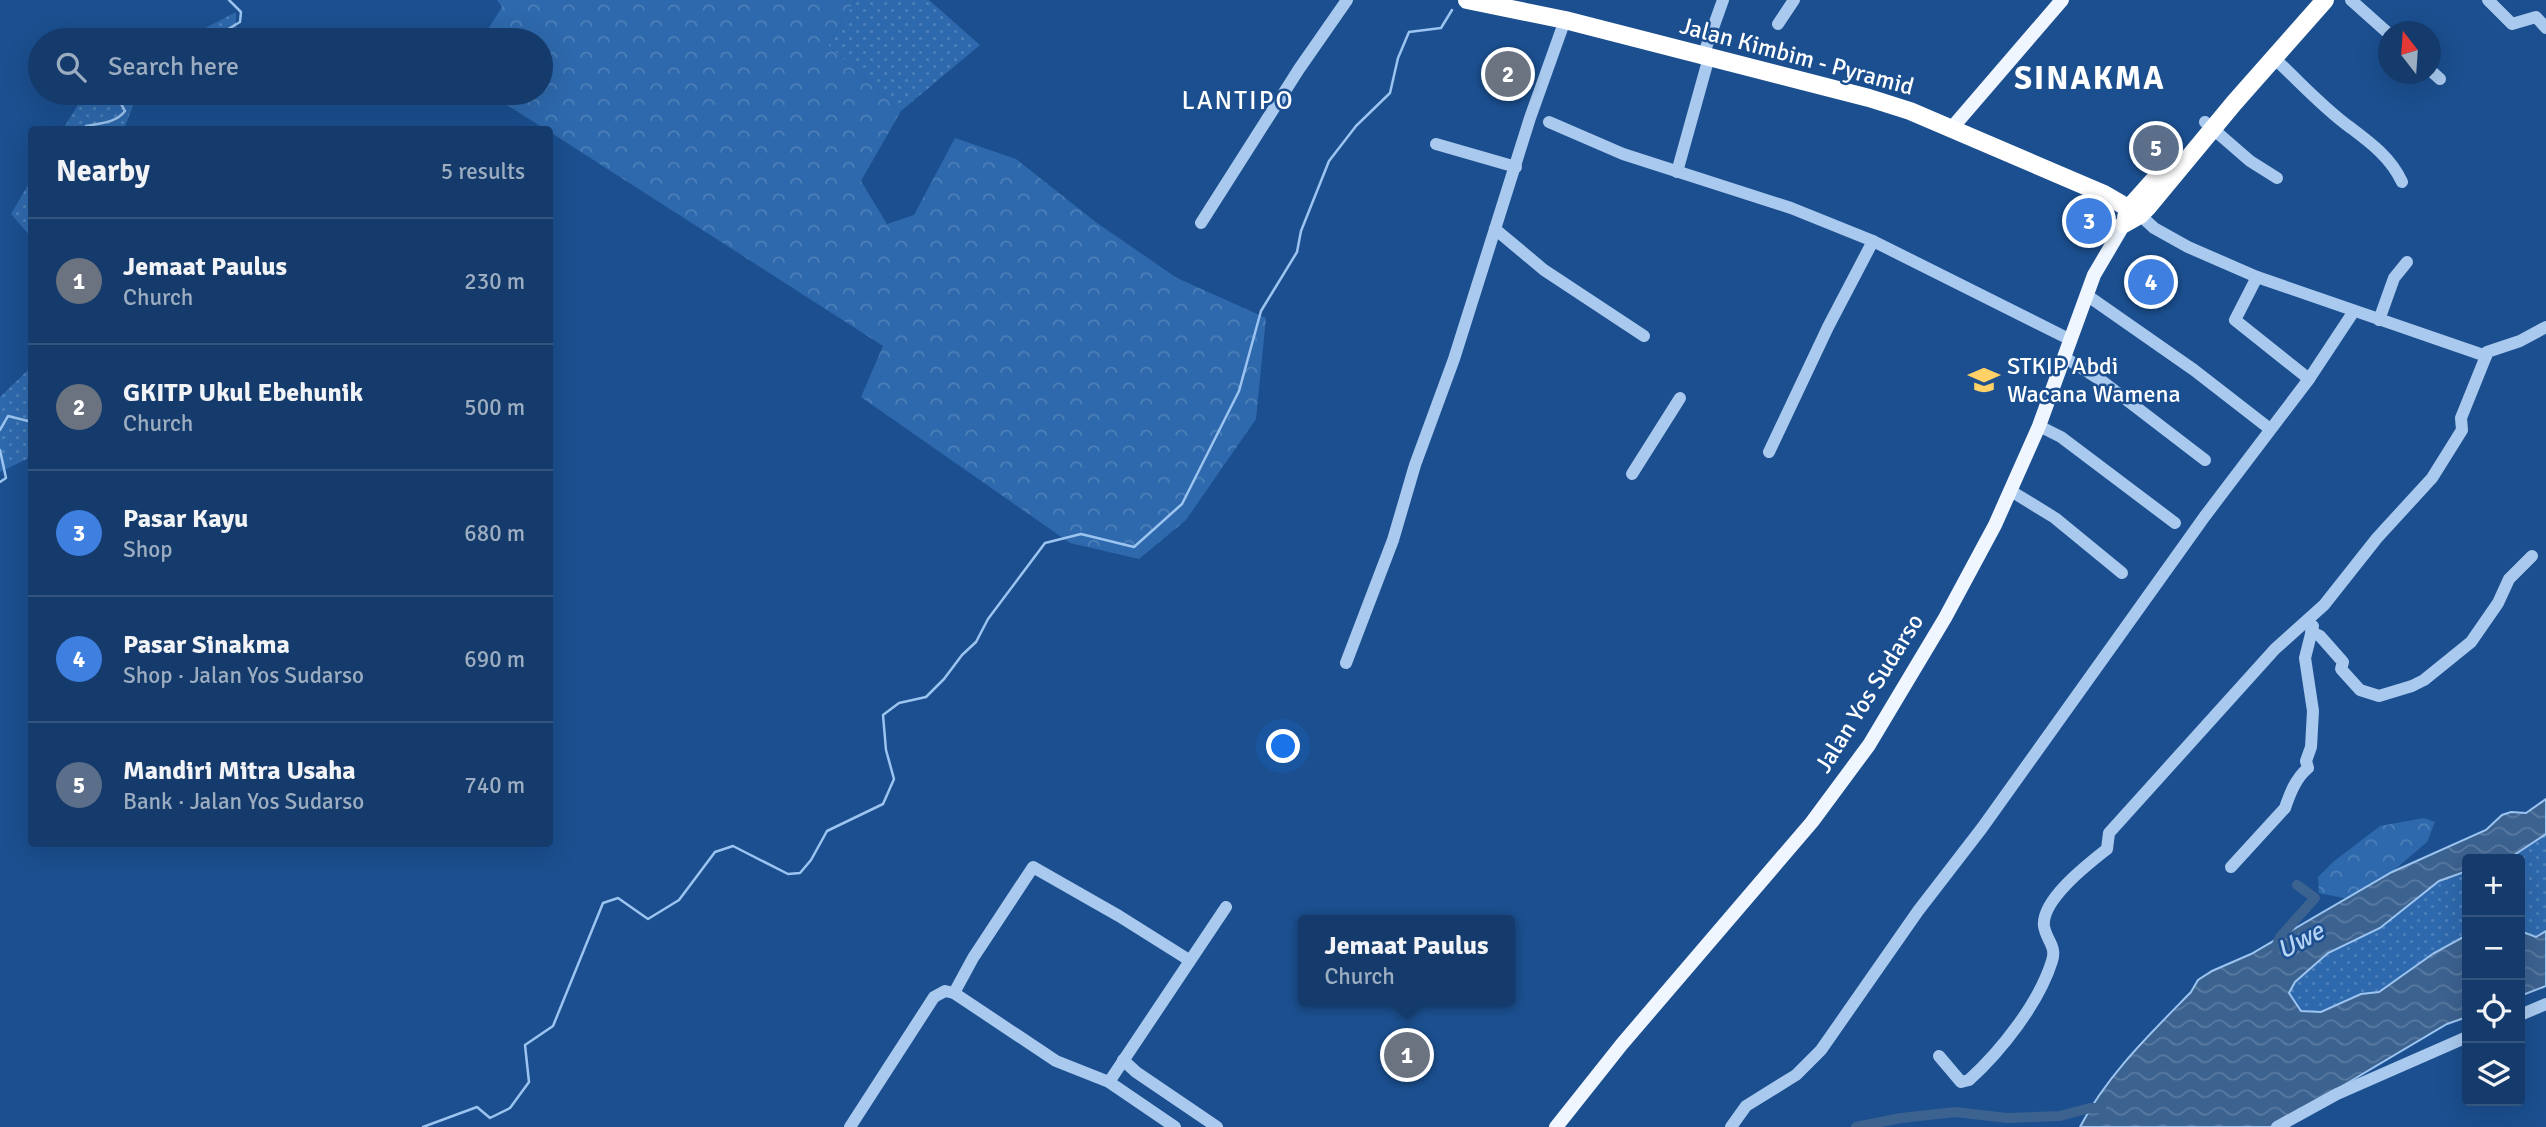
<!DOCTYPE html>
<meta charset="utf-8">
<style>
body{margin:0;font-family:Signika,sans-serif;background:#214673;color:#f1f3f6}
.controls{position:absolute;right:21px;bottom:21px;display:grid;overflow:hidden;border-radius:7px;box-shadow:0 7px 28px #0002}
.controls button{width:63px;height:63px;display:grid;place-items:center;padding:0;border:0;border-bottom:2px solid #33557e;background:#143b6b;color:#f1f3f6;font:35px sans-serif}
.compass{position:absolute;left:2378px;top:21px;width:63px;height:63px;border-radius:50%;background:#143b6b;box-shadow:0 7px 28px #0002;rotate:343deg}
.you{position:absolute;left:1284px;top:747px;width:24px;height:24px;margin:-18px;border:5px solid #fff;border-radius:50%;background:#1a73e8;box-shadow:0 0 0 10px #1a73e833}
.badge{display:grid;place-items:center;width:46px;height:46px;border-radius:50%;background:#bca0f2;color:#fff;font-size:23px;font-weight:700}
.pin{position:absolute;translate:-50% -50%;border:4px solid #fff;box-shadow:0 2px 7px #0006}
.popup{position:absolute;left:1298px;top:915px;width:217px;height:91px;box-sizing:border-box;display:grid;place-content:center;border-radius:7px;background:#143b6b;filter:drop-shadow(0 2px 5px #0005);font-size:23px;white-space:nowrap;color:#9dadc1}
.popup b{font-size:26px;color:#f1f3f6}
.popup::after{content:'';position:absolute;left:50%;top:100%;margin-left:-14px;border:14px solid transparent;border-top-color:#143b6b}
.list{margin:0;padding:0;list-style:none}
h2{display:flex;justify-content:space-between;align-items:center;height:91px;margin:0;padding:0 28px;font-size:30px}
h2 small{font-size:23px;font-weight:400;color:#9dadc1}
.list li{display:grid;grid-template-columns:46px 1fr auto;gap:21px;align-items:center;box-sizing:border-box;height:126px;padding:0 28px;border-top:2px solid #33557e}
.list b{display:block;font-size:26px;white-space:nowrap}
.list p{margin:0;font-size:23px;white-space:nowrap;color:#9dadc1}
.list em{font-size:23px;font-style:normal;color:#9dadc1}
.icon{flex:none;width:38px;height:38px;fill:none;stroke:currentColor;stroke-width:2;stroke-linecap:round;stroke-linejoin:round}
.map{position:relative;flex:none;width:2546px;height:1127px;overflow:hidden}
.search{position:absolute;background:#143b6b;box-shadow:0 7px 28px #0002;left:28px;top:28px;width:525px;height:77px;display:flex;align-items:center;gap:18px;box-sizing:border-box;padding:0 24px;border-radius:38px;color:#9dadc1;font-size:26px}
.panel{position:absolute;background:#143b6b;box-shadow:0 7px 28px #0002;left:28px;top:126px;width:525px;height:721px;border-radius:7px}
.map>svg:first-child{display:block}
</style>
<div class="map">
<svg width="2546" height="1127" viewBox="0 0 2546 1127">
<defs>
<pattern id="grass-dots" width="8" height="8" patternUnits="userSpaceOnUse" patternTransform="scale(1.75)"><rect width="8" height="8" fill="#2e69ad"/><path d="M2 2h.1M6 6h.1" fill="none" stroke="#4d80b9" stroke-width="1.8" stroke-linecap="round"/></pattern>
<pattern id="forest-crowns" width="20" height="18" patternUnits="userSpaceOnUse" patternTransform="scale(1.75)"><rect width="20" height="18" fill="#2e69ad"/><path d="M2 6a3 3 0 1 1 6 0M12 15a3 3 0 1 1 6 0" fill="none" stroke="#4d80b9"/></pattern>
<pattern id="water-waves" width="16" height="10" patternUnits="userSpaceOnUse" patternTransform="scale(1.75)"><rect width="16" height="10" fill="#3c6290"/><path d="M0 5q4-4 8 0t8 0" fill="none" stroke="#597aa1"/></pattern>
</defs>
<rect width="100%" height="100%" fill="#1b4f8f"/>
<g fill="url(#grass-dots)">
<polygon points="855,0 929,0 980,45 901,111 828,45"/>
<polygon points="236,12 236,35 226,40 182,40"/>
<polygon points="85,93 138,93 124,129 63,129"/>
<polygon points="31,180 32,180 31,237 11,214"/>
<polygon points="31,367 31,457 0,472 0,397"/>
<polygon points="2546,834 2546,931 2536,937 2520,931 2520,859 2508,859"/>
<polygon points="2467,871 2467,935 2434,953 2379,992 2361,994 2321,1012 2301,1011 2289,993 2295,982 2328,953 2380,928 2439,881"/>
</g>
<g fill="url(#forest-crowns)">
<polygon points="497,0 855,0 828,45 901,111 861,181 887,224 914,215 955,138 1016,159 1097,223 1177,278 1266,318 1256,419 1186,520 1139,559 1070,543 861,397 883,346 550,132 550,130 545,129 488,93 541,93 541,40 481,40 502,7"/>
<polygon points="2424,818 2435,822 2427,842 2392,872 2348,899 2319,893 2318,877 2333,862 2380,826"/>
</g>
<g fill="url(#water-waves)" stroke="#9cc4f0" stroke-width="2">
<path d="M 2546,799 L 2546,834 L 2508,859 L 2467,859 L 2467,871 L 2439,881 L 2380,928 L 2328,953 L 2295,982 L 2289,993 L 2301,1011 L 2321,1012 L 2361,994 L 2379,992 L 2434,953 L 2467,935 L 2467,1017 L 2447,1024 L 2273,1127 L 2080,1127 C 2107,1075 2150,1034 2191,992 L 2198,980 L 2212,971 L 2251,954 L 2392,872 L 2486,830 L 2502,815 L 2511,812 L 2526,813 Z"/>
<polygon points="2520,931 2536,937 2546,931 2546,986 2520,996"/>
</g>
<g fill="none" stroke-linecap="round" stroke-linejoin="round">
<g stroke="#9cc4f0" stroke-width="2.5">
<polyline points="210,40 240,22 241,12 229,0"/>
<path d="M 84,130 L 86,126 C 100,123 116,123 125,111 L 115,93"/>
<polyline points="0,430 8,416 32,422"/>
<polyline points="0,450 6,478 0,482"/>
<polyline points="423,1127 477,1107 490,1118 510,1108 529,1082 525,1045 553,1026 603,903 618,898 648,919 679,900 715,852 733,846 788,874 800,873 811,860 827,831 883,804 894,779 886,750 883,715 899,703 926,697 944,679 962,655 976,642 988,619 1045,543 1081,534 1134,547 1182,504 1239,391 1261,311 1297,252 1301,231 1329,161 1356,126 1390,93 1398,58 1409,32 1441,28 1452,10"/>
</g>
<g stroke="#3c6290" stroke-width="10">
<polyline points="2276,948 2280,937 2315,898 2297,885"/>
<polyline points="1856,1127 1901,1118 1955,1112 2007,1118 2060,1116 2090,1108 2101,1108"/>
</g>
<g stroke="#a9c9ee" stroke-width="12">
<polyline points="2351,0 2388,33"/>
<polyline points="2488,0 2512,24 2536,17 2546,28"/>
<polyline points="1778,24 1794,0"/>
<polyline points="1703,56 1723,0"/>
<path d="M 2274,58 C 2299,81 2323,108 2351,128 C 2371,143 2391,158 2402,182"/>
<polyline points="2430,70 2440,79"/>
<polyline points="1549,122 1623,154 1791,208 1873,241 2071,340"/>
<polyline points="2205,122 2250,161 2277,178"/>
<polyline points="1436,144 1516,167"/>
<polyline points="1677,172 1709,57"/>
<polyline points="2140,215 2154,228 2188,247 2257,277 2486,356 2487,352 2520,341 2546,327"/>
<polyline points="1201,223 1299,69 1347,0"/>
<polyline points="1495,229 1544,270 1644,336"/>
<polyline points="2257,277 2235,320 2309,379"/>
<polyline points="2088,296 2194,370 2270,429"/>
<polyline points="2379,320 2394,278 2407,262"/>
<polyline points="2064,357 2102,381 2205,460"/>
<polyline points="2039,426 2061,437 2175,523"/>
<polyline points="1769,452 1828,327 1873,241"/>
<polyline points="1632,474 1680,398"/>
<polyline points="2011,491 2055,518 2122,573"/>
<polyline points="2311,632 2320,636 2343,662 2341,669 2360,690 2379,696 2412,686 2424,680 2471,642 2498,603 2509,579 2532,556"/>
<polyline points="1346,663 1393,540 1415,465 1454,359 1530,118 1565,20"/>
<path d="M 2231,867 L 2285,808 C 2290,793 2296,778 2308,768 L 2306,761 L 2311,747 L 2313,711 L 2305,658 L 2313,626"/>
<polyline points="954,993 973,958 1033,867 1119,916 1189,960"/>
<polyline points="2520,1015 2546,1004"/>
<path d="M 1939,1056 L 1961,1082 L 1969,1080 C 2001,1051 2039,1003 2052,961 C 2057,946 2046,940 2044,926 C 2041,900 2088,864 2107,849 L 2109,833 L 2275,649 L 2324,605 L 2377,538 L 2432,478 L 2462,430 L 2461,418 L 2486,356"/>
<polyline points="1123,1060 1136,1072 1217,1127"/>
<polyline points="1109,1082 1226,907"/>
<polyline points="850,1127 934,997 945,991 954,993 1056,1061 1109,1082 1175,1127"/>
<polyline points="1731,1127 1746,1106 1796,1075 1821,1050 1918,911 1982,828 2205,516 2309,379 2354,311"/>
<polyline points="2277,1127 2337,1094 2467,1037"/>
</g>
<g stroke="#f0f6ff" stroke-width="14">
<polyline points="1951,129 2062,0"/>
<polyline points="1556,1127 1622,1044 1812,822 1869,745 1945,618 1995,525 2039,426 2094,275 2124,224"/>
</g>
<g stroke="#fff" stroke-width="18">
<polyline points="1467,0 1565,20 1869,98 1910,111 2104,194 2140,215"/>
<polyline points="2126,217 2129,208 2162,171"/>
<polyline points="2124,224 2140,215 2147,208 2234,103 2325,0"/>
</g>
</g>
<defs>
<symbol id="university-bare" viewBox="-9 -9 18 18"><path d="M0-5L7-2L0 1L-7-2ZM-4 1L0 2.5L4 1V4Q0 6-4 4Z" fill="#ffd166" stroke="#1b4f8f" stroke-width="2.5" paint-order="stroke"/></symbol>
</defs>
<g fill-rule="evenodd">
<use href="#university-bare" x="1962" y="358" width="44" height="44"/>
</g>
<g text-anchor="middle" stroke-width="5" stroke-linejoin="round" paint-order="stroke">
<g font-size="24" fill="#fff" stroke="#1b4f8f">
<text transform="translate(1797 56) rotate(15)" y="8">Jalan Kimbim - Pyramid</text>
<text transform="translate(1869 693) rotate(-58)" y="8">Jalan Yos Sudarso</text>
</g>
<g font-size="24" fill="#fff" stroke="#1b4f8f" text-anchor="start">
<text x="2007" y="374">STKIP Abdi<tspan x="2007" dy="28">Wacana Wamena</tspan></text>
</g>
<g font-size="26" letter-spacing="2" fill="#fff" stroke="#1b4f8f">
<text x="1238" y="109">LANTIPO</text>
</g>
<g font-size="26" font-style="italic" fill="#b5d3f5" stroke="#1b4f8f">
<text transform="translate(2300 940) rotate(-28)" y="9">Uwe</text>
</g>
<g font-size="32" font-weight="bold" letter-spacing="2" fill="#fff" stroke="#1b4f8f">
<text x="2090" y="89">SINAKMA</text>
</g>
</g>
</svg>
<div class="controls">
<button>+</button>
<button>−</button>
<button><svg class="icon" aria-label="locate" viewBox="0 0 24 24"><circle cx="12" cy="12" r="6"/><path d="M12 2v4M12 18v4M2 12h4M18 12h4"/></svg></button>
<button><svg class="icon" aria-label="layers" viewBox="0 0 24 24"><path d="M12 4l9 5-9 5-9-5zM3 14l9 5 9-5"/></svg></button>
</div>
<svg class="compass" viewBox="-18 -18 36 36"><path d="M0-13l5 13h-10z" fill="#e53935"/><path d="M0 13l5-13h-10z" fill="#9dadc1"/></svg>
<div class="you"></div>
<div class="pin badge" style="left:1407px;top:1055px;background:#6b7280">1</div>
<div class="popup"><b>Jemaat Paulus</b>Church</div>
<div class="pin badge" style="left:1508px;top:74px;background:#6b7280">2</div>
<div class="pin badge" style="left:2089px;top:221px;background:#3f7fe0">3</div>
<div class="pin badge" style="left:2151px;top:282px;background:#3f7fe0">4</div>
<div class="pin badge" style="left:2156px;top:148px;background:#5c6f8a">5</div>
<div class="search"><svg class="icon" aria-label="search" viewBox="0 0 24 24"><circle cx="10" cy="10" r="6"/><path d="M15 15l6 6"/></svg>Search here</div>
<section class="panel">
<h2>Nearby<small>5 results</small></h2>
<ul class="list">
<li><span class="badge" style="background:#6b7280">1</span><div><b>Jemaat Paulus</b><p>Church</p></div><em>230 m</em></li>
<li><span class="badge" style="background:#6b7280">2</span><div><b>GKITP Ukul Ebehunik</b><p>Church</p></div><em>500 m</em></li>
<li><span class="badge" style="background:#3f7fe0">3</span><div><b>Pasar Kayu</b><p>Shop</p></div><em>680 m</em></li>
<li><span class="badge" style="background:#3f7fe0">4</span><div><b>Pasar Sinakma</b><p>Shop · Jalan Yos Sudarso</p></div><em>690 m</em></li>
<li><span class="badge" style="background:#5c6f8a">5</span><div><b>Mandiri Mitra Usaha</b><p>Bank · Jalan Yos Sudarso</p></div><em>740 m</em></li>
</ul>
</section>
</div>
